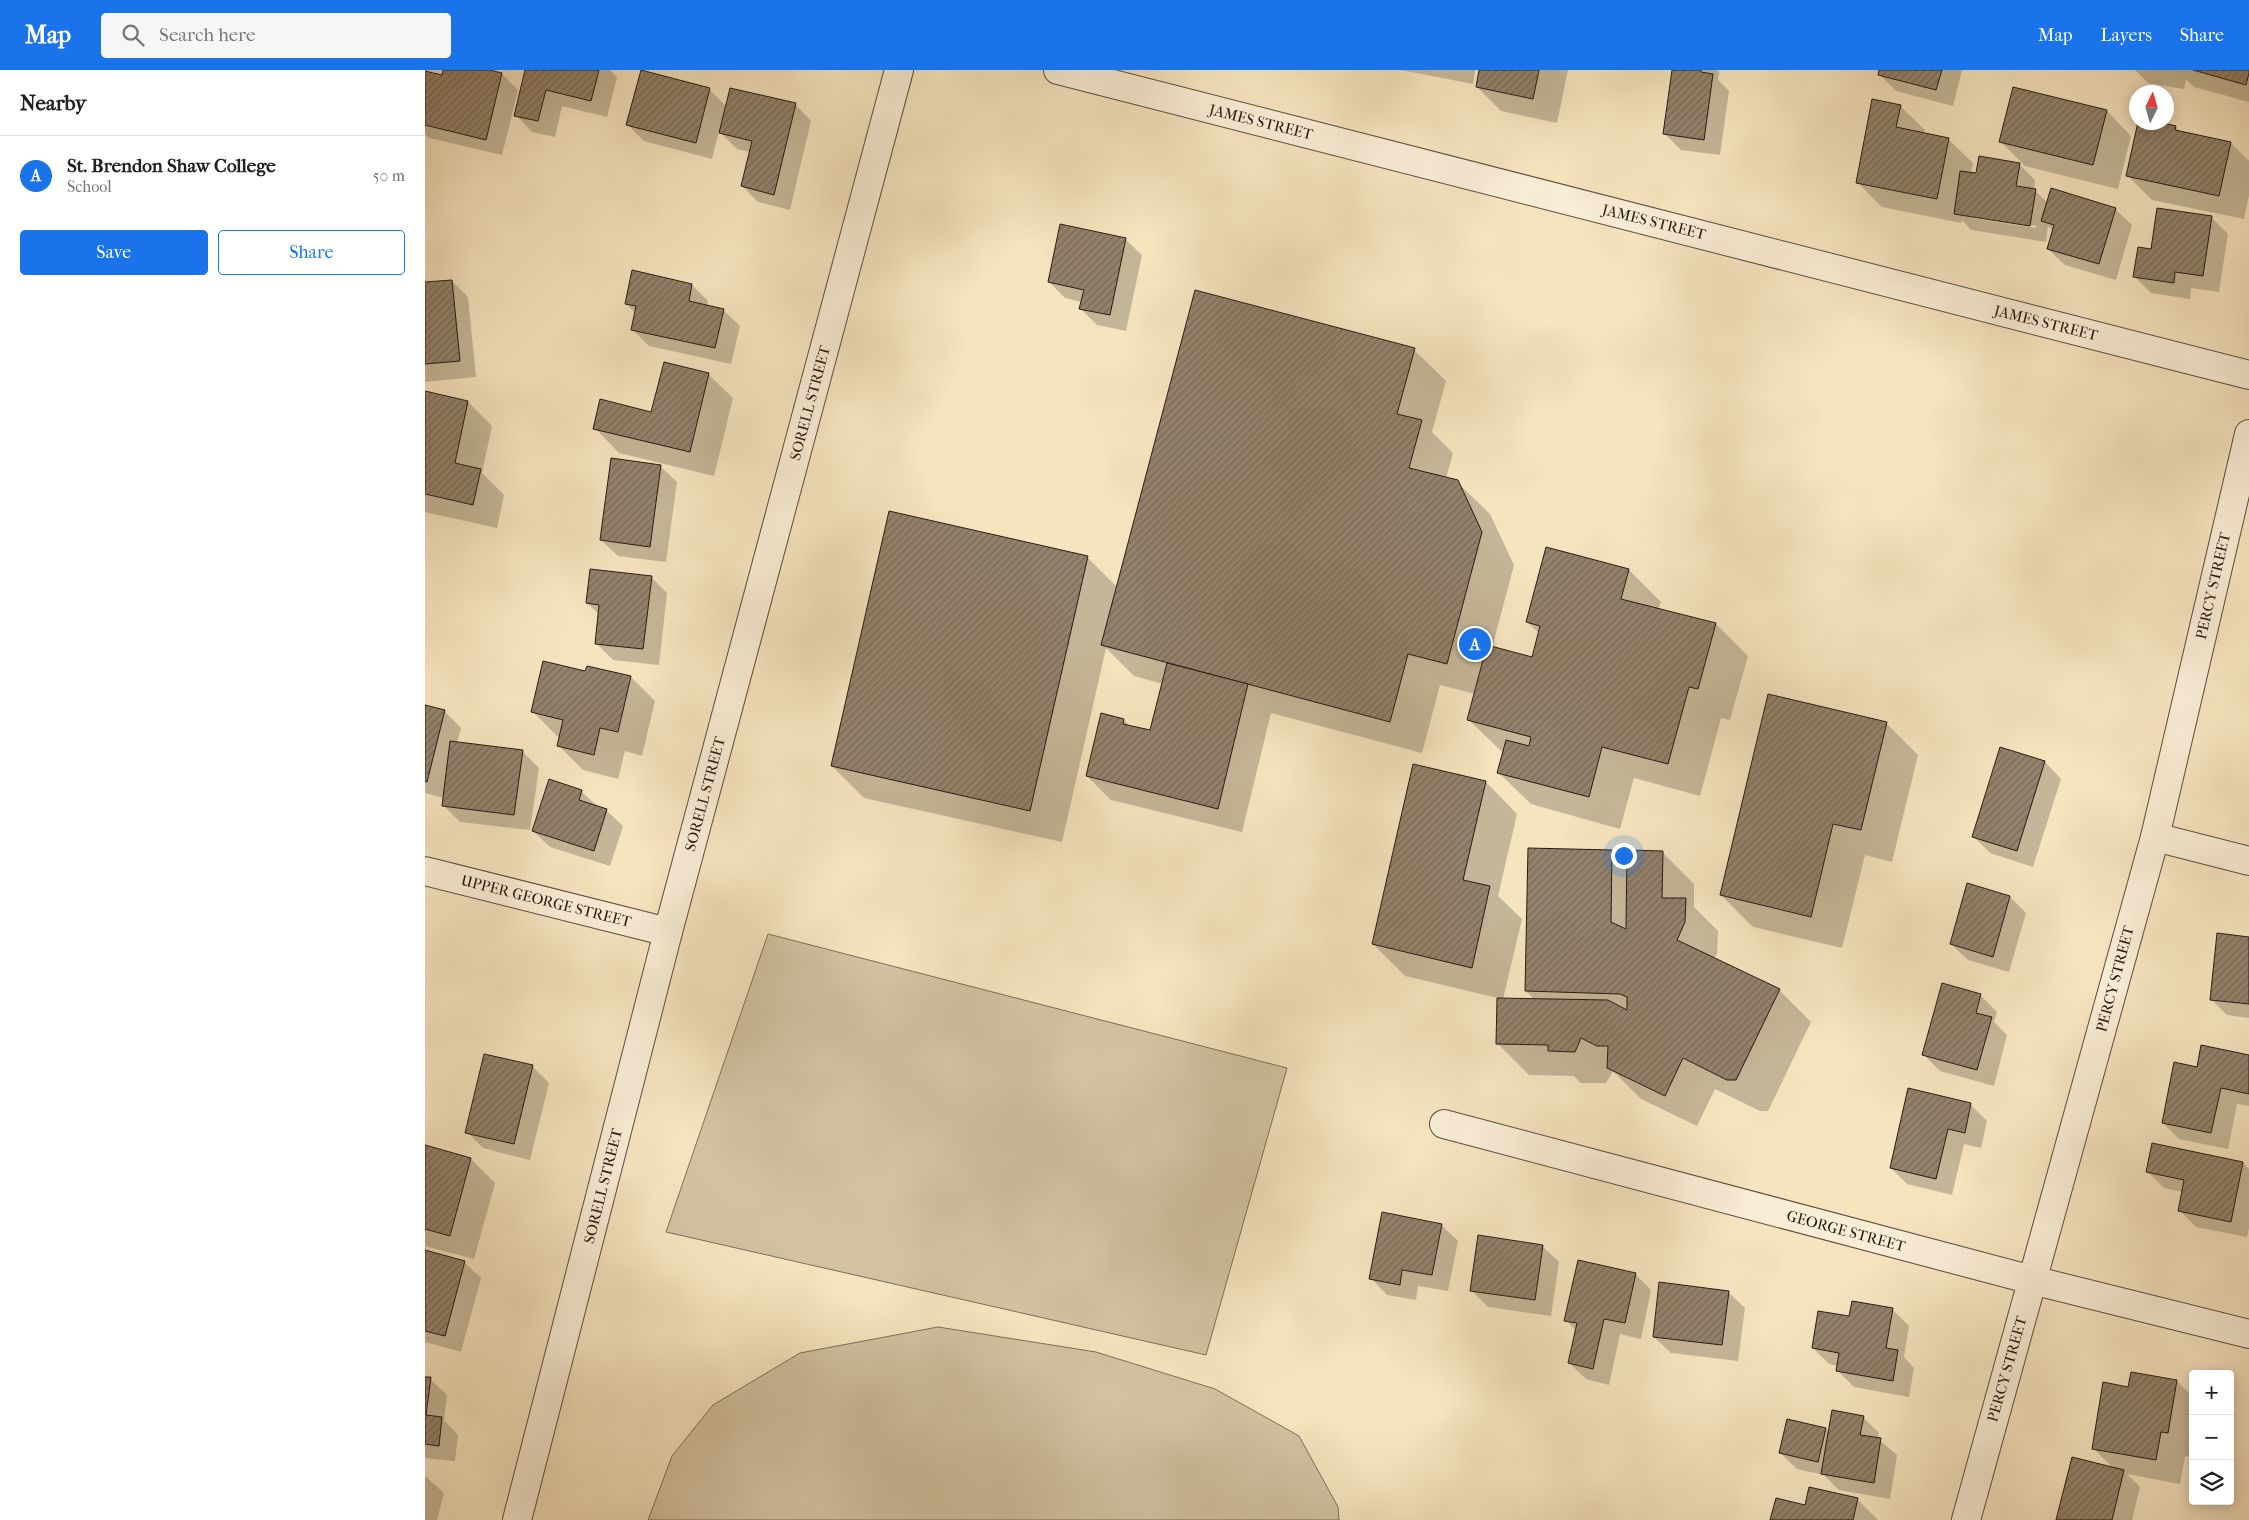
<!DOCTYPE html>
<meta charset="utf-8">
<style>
body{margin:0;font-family:"IM FELL French Canon",serif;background:#f6f6f6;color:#202124}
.controls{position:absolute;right:15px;bottom:15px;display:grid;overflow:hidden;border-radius:5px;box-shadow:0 2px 12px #0003}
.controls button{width:45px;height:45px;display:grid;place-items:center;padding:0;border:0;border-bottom:1px solid #e0e0e0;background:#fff;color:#202124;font:25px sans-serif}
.compass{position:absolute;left:1704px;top:15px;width:45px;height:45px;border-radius:50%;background:#fff;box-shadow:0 2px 12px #0003;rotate:5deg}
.you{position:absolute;left:1198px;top:785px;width:18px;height:18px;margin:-12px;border:4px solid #fff;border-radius:50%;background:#1a73e8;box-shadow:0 0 0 8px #1a73e833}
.badge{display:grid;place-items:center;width:32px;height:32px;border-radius:50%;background:#1a73e8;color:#fff;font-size:16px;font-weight:700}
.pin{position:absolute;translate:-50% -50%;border:2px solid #fff;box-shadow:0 1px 5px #0006}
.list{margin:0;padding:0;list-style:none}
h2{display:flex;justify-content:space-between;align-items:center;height:65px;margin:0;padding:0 20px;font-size:21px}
h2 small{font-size:16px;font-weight:400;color:#757577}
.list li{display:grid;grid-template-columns:32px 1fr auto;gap:15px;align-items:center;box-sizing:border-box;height:80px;padding:0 20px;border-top:1px solid #e0e0e0}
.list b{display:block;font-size:19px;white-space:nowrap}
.list p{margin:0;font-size:16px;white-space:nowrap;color:#757577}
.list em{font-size:16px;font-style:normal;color:#757577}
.actions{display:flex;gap:10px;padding:15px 20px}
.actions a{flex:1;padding:11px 0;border:1px solid #1a73e8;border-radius:5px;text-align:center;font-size:18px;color:#1a73e8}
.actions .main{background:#1a73e8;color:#fff}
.icon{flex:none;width:28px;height:28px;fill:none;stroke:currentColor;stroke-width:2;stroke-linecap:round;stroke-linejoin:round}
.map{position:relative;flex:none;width:1824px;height:1450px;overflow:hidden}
header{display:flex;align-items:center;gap:30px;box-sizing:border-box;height:70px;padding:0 25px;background:#1a73e8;color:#fff}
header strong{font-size:24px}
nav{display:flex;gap:28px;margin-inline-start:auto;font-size:18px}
.search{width:350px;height:45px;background:#f6f6f6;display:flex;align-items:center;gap:12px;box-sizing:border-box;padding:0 18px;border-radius:5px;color:#757577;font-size:19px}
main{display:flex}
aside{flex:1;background:#fff}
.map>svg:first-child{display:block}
</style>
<header>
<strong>Map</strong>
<div class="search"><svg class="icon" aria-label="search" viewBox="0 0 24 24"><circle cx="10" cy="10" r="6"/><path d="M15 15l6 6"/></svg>Search here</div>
<nav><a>Map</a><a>Layers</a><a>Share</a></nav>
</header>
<main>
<aside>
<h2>Nearby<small></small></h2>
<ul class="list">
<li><span class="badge">A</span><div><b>St. Brendon Shaw College</b><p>School</p></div><em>50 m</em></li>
</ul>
<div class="actions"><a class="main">Save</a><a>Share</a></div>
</aside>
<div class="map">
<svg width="1824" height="1450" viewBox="0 0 1824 1450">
<defs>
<pattern id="building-hatch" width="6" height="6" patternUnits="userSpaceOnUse" patternTransform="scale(1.25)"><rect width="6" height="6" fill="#93836c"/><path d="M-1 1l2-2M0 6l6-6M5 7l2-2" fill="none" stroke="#786a57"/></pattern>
</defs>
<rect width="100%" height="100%" fill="#f6e4bf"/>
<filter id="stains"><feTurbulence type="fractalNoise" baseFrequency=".004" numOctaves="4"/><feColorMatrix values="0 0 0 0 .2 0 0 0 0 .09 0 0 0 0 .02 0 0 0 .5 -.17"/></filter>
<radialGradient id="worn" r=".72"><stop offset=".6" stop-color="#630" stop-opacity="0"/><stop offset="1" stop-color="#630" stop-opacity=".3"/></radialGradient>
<g fill="#d3c2a2" stroke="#7d6e5a">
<polygon points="343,864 862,998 781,1285 241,1162"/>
<polygon points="513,1257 671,1282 790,1319 874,1366 913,1437 914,1450 223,1450 247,1386 288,1335 375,1283"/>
</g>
<g fill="#0003" fill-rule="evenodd">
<polygon points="19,0 60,0 77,4 93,20 77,85 4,68 0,64 0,3 18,6"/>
<polygon points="102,0 185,0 192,7 182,47 137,36 130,67 107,62 91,45"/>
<polygon points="976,0 1050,0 1048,14"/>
<polygon points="1055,0 1143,0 1132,53 1076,41 1052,17"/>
<polygon points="1248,0 1292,0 1294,2 1293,10 1304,21 1295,85 1256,80 1239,63"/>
<polygon points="1456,0 1537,0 1528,36 1471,21 1454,4"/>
<polygon points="1710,0 1824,0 1824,32 1769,17 1761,9 1759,19 1723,13"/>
<polygon points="284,19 302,37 370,34 386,51 365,140 333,132 317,116 325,82 312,79 294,61 287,89 219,71 203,55"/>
<path d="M 1475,36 L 1500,60 L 1499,64 L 1523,69 L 1548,93 L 1546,104 L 1552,105 L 1594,94 L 1610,110 L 1609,120 L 1623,133 L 1690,139 L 1707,155 L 1691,210 L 1640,195 L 1623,179 L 1629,162 L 1623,156 L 1621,172 L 1546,160 L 1537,150 L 1536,153 L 1457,137 L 1432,112 ZM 1547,145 L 1611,156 L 1611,158 L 1547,148 Z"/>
<polygon points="1682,41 1706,66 1693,119 1600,96 1576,72"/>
<polygon points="1750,57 1755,62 1806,73 1824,91 1824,125 1819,149 1727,130 1703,106"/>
<polygon points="1786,147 1803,164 1794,222 1766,218 1765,229 1726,223 1710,207 1727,181"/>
<polygon points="700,169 717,185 701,261 672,255 656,239 657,232 640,228 624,212"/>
<polygon points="27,211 43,227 51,307 0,312 0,214"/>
<polygon points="267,215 283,231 282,236 298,240 315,256 306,294 224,276 207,259 211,243 201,234"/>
<polygon points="989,280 1021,311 1007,362 1028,383 1021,409 1032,412 1065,444 1089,495 1067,578 1108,588 1115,564 1102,552 1122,479 1204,500 1236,532 1233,540 1291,554 1323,586 1305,650 1296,648 1275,726 1209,708 1195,759 1106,734 1074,703 1079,682 1076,681 1044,650 1050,624 1015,615 997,683 846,643 817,762 686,730 662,706 699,650 706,657 726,661 738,614 709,606 681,578 637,772 439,728 407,696 662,487 693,518"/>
<polygon points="283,304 308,328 289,406 194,383 170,358 227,343"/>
<polygon points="0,322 43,332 67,356 57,403 79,425 72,458 0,442"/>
<polygon points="235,396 252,412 241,492 193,486 176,470"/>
<polygon points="226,507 242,523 234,595 188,590 171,573 175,545 162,533"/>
<polygon points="161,603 206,607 230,631 217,686 200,681 193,709 158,700 134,676 136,667 132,666 108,642"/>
<polygon points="0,636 19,641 36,658 32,673 97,681 114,698 105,760 35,752 18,735 19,728 0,723"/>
<polygon points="1461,653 1493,685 1467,792 1440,785 1417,878 1328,857 1296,825"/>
<polygon points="1576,679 1620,692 1636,709 1608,797 1565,783 1548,766"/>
<polygon points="1061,712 1092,744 1073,826 1097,849 1078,929 1110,930 1101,921 1187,781 1203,798 1237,782 1269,814 1269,837 1293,861 1292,884 1289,889 1354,920 1386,952 1343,1041 1335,1041 1290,1019 1272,1056 1216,1029 1188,1001 1181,1013 1156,1013 1149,1006 1104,1005 1072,973 1073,928 980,906 948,874"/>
<polygon points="156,721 173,737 181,740 198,756 185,796 125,777 108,761"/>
<polygon points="1585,827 1601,843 1584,902 1543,890 1526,874"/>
<polygon points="1824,868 1824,948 1802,945 1786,929"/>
<polygon points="1518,915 1556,926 1572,942 1569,952 1582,965 1569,1016 1515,1001 1499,985"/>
<polygon points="1824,986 1824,1036 1812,1034 1803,1079 1754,1069 1738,1053 1773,998"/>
<polygon points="107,996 124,1013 105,1090 58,1078 42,1062"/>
<polygon points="1484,1020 1546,1035 1562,1051 1556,1078 1539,1074 1527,1125 1482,1114 1466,1098"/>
<polygon points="0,1076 46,1089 70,1113 49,1189 0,1176"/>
<polygon points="1818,1093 1824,1099 1824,1158 1822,1167 1771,1157 1754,1140 1758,1122 1739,1118 1723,1102"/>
<polygon points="1016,1155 1033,1171 1023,1221 993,1216 991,1230 962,1225 946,1208"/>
<polygon points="1117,1176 1134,1192 1126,1246 1063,1237 1046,1220"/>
<polygon points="0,1181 39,1192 56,1208 36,1282 0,1272"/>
<polygon points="1210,1204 1226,1220 1216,1269 1195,1264 1184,1315 1161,1309 1144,1293 1151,1261 1141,1250"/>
<polygon points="1303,1222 1320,1238 1313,1291 1246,1283 1229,1267"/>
<polygon points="1428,1233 1468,1240 1484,1256 1479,1287 1489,1298 1484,1327 1429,1317 1412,1300 1413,1296 1404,1294 1388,1278 1425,1248"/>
<polygon points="0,1308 5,1309 22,1325 19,1350 33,1365 30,1391 0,1388"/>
<polygon points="1752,1311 1768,1327 1768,1383 1767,1387 1760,1386 1755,1414 1702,1404 1715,1417 1707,1450 1632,1450 1688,1398 1668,1378 1704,1318"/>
<polygon points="1438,1347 1454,1363 1453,1369 1472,1385 1465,1429 1414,1420 1399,1405 1372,1399 1355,1383 1401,1359 1404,1363"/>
<polygon points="0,1406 19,1423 12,1450 0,1450"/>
<polygon points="1432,1429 1453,1450 1347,1450 1381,1436"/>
</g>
<g fill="url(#building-hatch)" stroke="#271a12">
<polygon points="18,0 65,0 77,3 61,70 0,55 0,1 17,5"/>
<polygon points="100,0 174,0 166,31 121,20 113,51 89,46"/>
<polygon points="216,0 285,18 271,73 201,55"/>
<polygon points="1054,0 1114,0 1108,29 1051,17"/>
<polygon points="1247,0 1276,0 1276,2 1288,4 1279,70 1238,64"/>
<polygon points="1454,0 1517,0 1511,20 1453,5"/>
<polygon points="1768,0 1824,0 1824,3 1821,15"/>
<polygon points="1588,17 1682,40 1668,95 1574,72"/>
<polygon points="305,18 371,33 349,125 316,116 327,71 294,63"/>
<polygon points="1447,29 1476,35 1471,57 1524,68 1512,129 1431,113"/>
<polygon points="1713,52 1734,52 1751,56 1750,60 1806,72 1794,126 1701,106"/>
<polygon points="1554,86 1595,93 1591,116 1611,119 1605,156 1529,144 1535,101 1551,103"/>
<polygon points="1626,118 1691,138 1674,194 1622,179 1629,155 1616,151"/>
<polygon points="1732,138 1787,146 1778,206 1750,202 1749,213 1708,207 1713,177 1726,179"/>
<polygon points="635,154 701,168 685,245 654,239 659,220 623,212"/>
<polygon points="207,200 267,214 264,231 299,239 290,278 206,260 211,236 200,234"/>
<polygon points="27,210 35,291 0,294 0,212"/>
<polygon points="770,220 990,278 972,344 997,350 984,398 1033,410 1057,462 1022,594 983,584 965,652 676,575"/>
<polygon points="239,292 284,303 265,382 168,359 175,329 226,342"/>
<polygon points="0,321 43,331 30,393 56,399 48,435 0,424"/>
<polygon points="186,388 236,395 225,477 175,470"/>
<polygon points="464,441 663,486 605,741 406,696"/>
<polygon points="1121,477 1204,499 1196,529 1291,553 1273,619 1264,617 1243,694 1177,677 1164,727 1072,703 1081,670 1104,676 1106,667 1042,650 1062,575 1107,587 1115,556 1101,552"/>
<polygon points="165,499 227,506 218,579 170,574 174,535 161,533"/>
<polygon points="118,591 160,601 162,596 206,606 193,662 175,658 169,685 132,676 138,650 106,642"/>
<polygon points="742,593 823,614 793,739 661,706 676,643 699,649 698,654 725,660"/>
<polygon points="1343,624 1462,652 1436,760 1408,754 1386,847 1295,825"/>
<polygon points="0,635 20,640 2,712 0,711"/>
<polygon points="25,671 98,680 89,745 17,736"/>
<polygon points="1575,677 1620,691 1592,781 1547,767"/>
<polygon points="988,694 1061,711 1038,810 1065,816 1047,898 947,874"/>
<polygon points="124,709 157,720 154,730 182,739 169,781 107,761"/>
<polygon points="1103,778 1187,780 1186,852 1201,859 1202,780 1238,781 1237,828 1261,828 1260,852 1252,870 1355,919 1311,1010 1302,1010 1258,988 1240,1026 1182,998 1183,976 1172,976 1156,968 1150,982 1123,981 1123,975 1071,974 1072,928 1183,930 1202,940 1202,927 1195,924 1100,921"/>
<polygon points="1542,813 1585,826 1568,887 1525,874"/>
<polygon points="1792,863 1824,867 1824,934 1785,930"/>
<polygon points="1517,913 1556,924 1551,943 1567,947 1552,1000 1497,985"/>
<polygon points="1776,975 1824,985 1824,1024 1796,1018 1786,1063 1737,1053 1749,992 1772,997"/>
<polygon points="59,984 108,995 89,1074 40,1063"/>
<polygon points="1483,1018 1546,1033 1540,1063 1523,1059 1511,1109 1465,1098"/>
<polygon points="1727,1073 1818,1092 1806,1152 1753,1141 1759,1110 1721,1102"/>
<polygon points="0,1075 46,1088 25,1166 0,1159"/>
<polygon points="957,1142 1017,1154 1007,1205 977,1200 975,1215 944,1209"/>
<polygon points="1053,1165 1118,1175 1110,1230 1045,1221"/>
<polygon points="0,1180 40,1191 20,1266 0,1261"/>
<polygon points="1153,1190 1211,1203 1200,1253 1179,1249 1168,1299 1143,1293 1152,1253 1139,1251"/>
<polygon points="1234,1212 1304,1221 1297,1275 1228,1267"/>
<polygon points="1427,1231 1468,1238 1461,1278 1473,1280 1468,1311 1411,1301 1414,1283 1387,1278 1393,1241 1424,1246"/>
<polygon points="1706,1302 1752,1310 1743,1363 1736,1362 1731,1390 1667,1379 1678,1312 1703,1317"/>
<polygon points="0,1307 6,1307 1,1345 17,1347 14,1376 0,1374"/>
<polygon points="1407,1340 1439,1346 1435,1365 1456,1368 1449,1413 1396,1404"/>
<polygon points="1362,1349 1401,1358 1393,1392 1354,1383"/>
<polygon points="1647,1387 1699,1400 1687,1450 1631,1450"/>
<polygon points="1384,1417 1433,1428 1428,1450 1345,1450 1351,1428 1380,1435"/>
</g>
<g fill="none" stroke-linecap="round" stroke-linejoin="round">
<defs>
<g id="street">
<polyline points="633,0 1824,305"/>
<polyline points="1730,767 1824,791"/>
<polyline points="0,801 243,862"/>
<polyline points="1019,1054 1607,1210 1824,1264"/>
<polyline points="92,1450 243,862 474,0"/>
<polyline points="1541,1450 1730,767 1824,364"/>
</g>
</defs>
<use href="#street" stroke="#5b4c3d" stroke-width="30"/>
<use href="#street" stroke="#f9edd5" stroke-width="28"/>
</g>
<g text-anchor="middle" stroke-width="4" stroke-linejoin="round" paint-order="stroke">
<g font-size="15" fill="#271a12" stroke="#f9edd5">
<text transform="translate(836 52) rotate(14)" y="5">JAMES STREET</text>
<text transform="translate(1229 152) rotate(14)" y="5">JAMES STREET</text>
<text transform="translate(1621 253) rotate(14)" y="5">JAMES STREET</text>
<text transform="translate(385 333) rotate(-75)" y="5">SORELL STREET</text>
<text transform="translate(1788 516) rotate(-77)" y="5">PERCY STREET</text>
<text transform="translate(280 724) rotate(-75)" y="5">SORELL STREET</text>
<text transform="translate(121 831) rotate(14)" y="5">UPPER GEORGE STREET</text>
<text transform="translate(1690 909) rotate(-75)" y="5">PERCY STREET</text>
<text transform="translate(178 1116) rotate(-76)" y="5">SORELL STREET</text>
<text transform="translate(1421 1161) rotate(15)" y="5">GEORGE STREET</text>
<text transform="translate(1582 1299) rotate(-74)" y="5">PERCY STREET</text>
</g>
</g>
<rect width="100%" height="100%" filter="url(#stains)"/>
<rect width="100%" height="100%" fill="url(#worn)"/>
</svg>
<div class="controls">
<button>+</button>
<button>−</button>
<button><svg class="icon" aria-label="layers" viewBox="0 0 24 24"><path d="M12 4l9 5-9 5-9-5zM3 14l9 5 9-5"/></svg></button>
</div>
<svg class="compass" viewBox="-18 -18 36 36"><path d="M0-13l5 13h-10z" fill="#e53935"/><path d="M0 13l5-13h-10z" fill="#757577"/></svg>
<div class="you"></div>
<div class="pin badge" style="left:1050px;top:574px">A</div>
</div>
</main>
